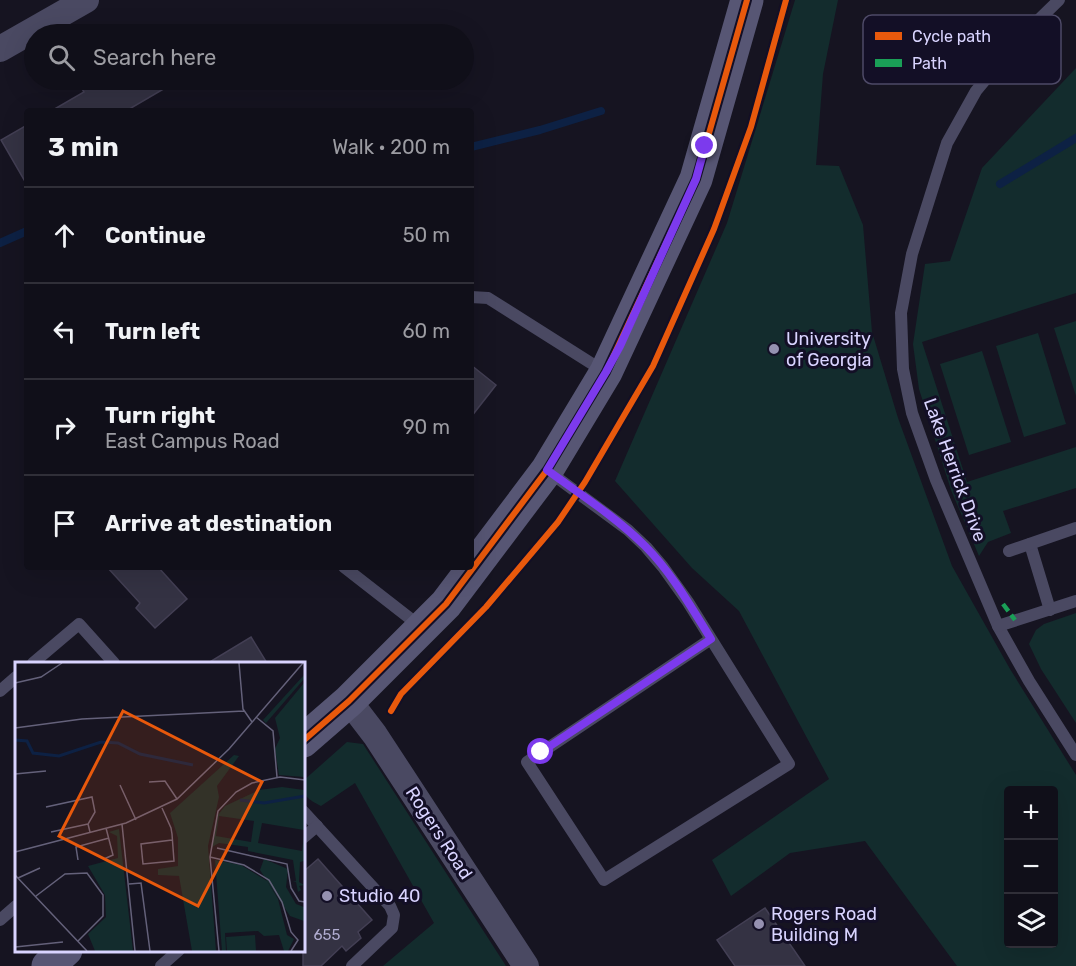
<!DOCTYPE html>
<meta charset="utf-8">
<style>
body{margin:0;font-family:Rubik,sans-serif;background:#1e1d26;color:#f1f3f6}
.controls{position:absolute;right:18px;bottom:18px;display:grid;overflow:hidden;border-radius:6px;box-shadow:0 6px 24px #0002}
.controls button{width:54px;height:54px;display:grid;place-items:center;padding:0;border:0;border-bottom:2px solid #302f38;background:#100f19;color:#f1f3f6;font:30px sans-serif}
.stop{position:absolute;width:18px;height:18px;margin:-14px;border:4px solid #7c3aed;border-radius:50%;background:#fff}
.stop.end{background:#7c3aed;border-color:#fff;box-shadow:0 2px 6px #0008}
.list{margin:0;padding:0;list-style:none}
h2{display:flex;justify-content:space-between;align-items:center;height:78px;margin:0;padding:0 24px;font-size:26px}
h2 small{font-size:20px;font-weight:400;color:#9c9ca2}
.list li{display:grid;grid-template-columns:39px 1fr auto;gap:18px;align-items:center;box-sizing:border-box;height:96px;padding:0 24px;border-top:2px solid #302f38}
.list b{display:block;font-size:22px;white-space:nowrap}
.list p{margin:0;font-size:20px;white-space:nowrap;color:#9c9ca2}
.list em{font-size:20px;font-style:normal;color:#9c9ca2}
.icon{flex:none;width:33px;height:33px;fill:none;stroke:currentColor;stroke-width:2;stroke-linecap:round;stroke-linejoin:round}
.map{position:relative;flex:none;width:1076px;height:966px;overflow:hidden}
.search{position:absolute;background:#100f19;box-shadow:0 6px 24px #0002;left:24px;top:24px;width:450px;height:66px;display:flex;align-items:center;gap:15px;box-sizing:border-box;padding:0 21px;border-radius:33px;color:#9c9ca2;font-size:22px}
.panel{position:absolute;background:#100f19;box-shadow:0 6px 24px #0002;left:24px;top:108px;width:450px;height:462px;border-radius:6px}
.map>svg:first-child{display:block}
</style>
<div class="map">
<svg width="1076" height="966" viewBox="0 0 1076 966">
<rect width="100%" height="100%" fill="#161421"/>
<g fill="#132c2d" fill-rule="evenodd">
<path d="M 795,0 L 838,0 L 823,74 L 816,165 L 839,166 L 863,225 L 872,332 L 898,418 L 952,566 L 1010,669 L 1076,775 L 1076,966 L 957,966 L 865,841 L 790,853 L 731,896 L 712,860 L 829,779 L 739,611 L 692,568 L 615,481 L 727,223 ZM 1054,790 L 1054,944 L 1008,944 L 1008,790 Z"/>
<polygon points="1076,68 1076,293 922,342 967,482 1076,447 1076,488 1003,511 1011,533 988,542 979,556 951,490 919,389 913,344 925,264 950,261 982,168"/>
<polygon points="1076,321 1076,396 1054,328"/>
<polygon points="1038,333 1066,424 1024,437 996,346"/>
<polygon points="982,351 1011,442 969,455 940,364"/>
<polygon points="1076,613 1076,723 1041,669 1029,644 1036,630 1044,624"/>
<path d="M 347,742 L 363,744 L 506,966 L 383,966 L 434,923 L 355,783 L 321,806 C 308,799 303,797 303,781 Z"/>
</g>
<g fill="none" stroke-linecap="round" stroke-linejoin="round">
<g stroke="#0d2144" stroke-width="8">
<polyline points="471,147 540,130 601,111"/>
<polyline points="1000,184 1076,138"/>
<polyline points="0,243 27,231"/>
</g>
</g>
<g fill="#343243" stroke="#433f54" stroke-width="1.5">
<polygon points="77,80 179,80 126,111 51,111 84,92"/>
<polygon points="27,125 27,185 1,140"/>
<polygon points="471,365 496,385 471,417"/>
<polygon points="107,567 158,567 187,599 155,628 136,608 140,603"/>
<polygon points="251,637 267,663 208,663"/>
<polygon points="318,859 372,920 358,932 361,938 346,951 342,946 321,966 303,966 303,872"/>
<polygon points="765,908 805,966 735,966 717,940"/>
</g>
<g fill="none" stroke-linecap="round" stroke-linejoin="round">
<g stroke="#4a4962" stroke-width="12">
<polyline points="1059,0 1020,38 976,91 947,143 912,254 901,313 903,369 912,413 936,480 998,626 1029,681 1076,755"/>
<polyline points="471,297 488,298 605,372"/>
<polyline points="548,471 628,530 646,547 663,567 688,602 789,764 604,880 527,762 711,639"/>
<polyline points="1030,544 1050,610"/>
<polyline points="1009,551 1076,528"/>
<polyline points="344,567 421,627"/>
<polyline points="998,626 1076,601"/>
<polyline points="33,663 79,624 114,663"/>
<polyline points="0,691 16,677"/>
<polyline points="303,811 390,906 394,915 392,928 352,966"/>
<polyline points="303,838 317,826"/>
<polyline points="0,920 16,906"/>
<polyline points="161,966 179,950"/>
</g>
<g stroke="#4a4962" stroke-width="26">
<polyline points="0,49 86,0"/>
<polyline points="349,701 375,735 526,966"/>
</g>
<g stroke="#575674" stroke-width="33">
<polyline points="303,741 349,701 446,604 547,470 606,372 696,179 747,0"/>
<polyline points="48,966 66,950"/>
</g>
<polyline stroke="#1a9f57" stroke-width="4.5" stroke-dasharray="9 4.5" stroke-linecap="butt" points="1003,604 1015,620"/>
<defs>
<g id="cycleway">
<polyline points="391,711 401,694 486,607 558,522 585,482 653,366 714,229 751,127 786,0"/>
<polyline points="303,741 349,701 446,604 547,470 606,372 696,179 747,0"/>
</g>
</defs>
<use href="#cycleway" stroke="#130f26" stroke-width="10"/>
<use href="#cycleway" stroke="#e8590c" stroke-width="6"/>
</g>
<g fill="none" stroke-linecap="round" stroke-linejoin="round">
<path stroke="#7c3aed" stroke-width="8" d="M 541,752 L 711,639 C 691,607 672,573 645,546 C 616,517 580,494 547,470 L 606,372 L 620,346 L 696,179 L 705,146"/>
</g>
<g fill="#9591b1" stroke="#130f26" stroke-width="2">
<circle cx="774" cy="349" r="6"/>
<circle cx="327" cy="896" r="6"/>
<circle cx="759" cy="924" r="6"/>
</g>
<g text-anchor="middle" stroke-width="6" stroke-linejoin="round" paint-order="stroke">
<g font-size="15" fill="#b0acd0">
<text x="327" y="940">655</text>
</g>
<g font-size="18" fill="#d9d4ff" stroke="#130f26" text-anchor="start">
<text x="786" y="345">University<tspan x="786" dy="21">of Georgia</tspan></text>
<text x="339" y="902">Studio 40</text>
<text x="771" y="920">Rogers Road<tspan x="771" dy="21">Building M</tspan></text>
</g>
<g font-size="18" fill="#d9d4ff" stroke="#130f26">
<text transform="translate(955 470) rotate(70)" y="6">Lake Herrick Drive</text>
<text transform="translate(439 833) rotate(57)" y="6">Rogers Road</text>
</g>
</g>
<g transform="translate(15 662)">
<rect width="290" height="290" fill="#161421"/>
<path d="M 289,13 L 289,17 L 251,61 L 248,58 ZM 289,21 L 289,115 L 264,113 L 260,87 L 265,76 L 260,56 ZM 219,93 L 224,94 L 202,124 L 204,135 L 193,184 L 201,289 L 177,289 L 164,214 L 143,213 L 143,207 L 163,204 L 163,176 L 155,151 ZM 267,125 L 289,128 L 289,168 L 247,161 L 243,181 L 287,189 L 289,173 L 289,199 L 285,200 L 284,220 L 289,223 L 284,224 L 286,228 L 283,230 L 281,220 L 278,220 L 281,219 L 278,198 L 233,189 L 233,185 L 204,181 L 197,185 L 203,153 L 210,144 L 244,128 ZM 204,154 L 239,159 L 236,180 L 201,174 ZM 104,167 L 118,289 L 80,289 L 73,272 L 91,255 L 90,233 L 73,204 L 103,196 L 102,174 L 94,170 ZM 249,197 L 273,207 L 271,225 L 281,242 L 289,245 L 289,259 L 275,254 L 245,208 ZM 200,198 L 226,203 L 252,219 L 263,237 L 272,273 L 279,277 L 273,289 L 269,289 L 264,273 L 249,274 L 243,269 L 210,271 L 211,289 L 207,289 ZM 240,273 L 241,289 L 212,289 L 211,275 Z" fill="#132c2d" fill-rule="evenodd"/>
<path fill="none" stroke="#0d2144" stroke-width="3" d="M 0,78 L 12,79 L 18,91 L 44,94 L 86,80 L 103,81 L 125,92 L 178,103M 225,138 L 249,141 L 290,134"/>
<path fill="none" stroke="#64617a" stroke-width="1.5" d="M 224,1 L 228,47 L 237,60M 0,21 L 26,15 L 47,1M 241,55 L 258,69 L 262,115M 0,66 L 67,57 L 229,49M 0,112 L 31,109M 134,120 L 150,119 L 162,137M 105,123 L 121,158M 31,145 L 77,135 L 80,150 L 73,162 L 75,170M 147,146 L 156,166 L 157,172 L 159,199 L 128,202 L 126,182 L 157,178M 107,162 L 120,289M 36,170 L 73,162M 202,186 L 272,202 L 276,226 L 284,239 L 290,240M 0,190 L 111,161 L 162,137 L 214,87 L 288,1M 195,195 L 229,203 L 254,218 L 267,240 L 276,270 L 283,278 L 276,289M 89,197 L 98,193 L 91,166M 63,198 L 61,185 L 94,176M 0,213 L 72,289M 3,216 L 25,206M 114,222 L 126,221 L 135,289M 21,234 L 50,212 L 72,211 L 88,233 L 88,254 L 63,279M 0,285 L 48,280M 204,289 L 195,195 L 203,149 L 221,130 L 237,121 L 265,115 L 290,118"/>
<path fill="#e8590c" fill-opacity="0.15" stroke="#e8590c" stroke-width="3" d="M 108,49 L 247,120 L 183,244 L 44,174 Z"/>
<rect width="290" height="290" fill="none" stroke="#d9d4ff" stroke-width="3"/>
</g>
<rect x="863" y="15" width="198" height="69" rx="9" fill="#130f26" stroke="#4e4a67" stroke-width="1.5"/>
<rect x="875" y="32" width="27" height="8" fill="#e8590c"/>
<rect x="875" y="59" width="27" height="8" fill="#1a9f57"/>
<g font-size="16" fill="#d9d4ff">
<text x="912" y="42">Cycle path</text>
<text x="912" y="69">Path</text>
</g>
</svg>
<div class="controls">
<button>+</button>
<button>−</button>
<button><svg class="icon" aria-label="layers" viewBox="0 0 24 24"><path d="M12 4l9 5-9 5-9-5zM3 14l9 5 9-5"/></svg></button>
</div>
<div class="stop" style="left:541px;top:752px"></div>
<div class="stop end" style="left:705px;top:146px"></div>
<div class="search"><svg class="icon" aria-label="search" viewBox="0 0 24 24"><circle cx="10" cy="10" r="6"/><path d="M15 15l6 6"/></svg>Search here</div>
<section class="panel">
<h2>3 min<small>Walk · 200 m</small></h2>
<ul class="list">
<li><svg class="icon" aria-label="ahead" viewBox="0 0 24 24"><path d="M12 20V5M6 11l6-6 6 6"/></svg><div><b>Continue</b></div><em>50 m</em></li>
<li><svg class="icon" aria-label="left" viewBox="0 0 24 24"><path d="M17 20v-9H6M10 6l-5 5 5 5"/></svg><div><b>Turn left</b></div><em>60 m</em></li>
<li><svg class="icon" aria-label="right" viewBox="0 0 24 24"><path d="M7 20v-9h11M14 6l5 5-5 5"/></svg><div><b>Turn right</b><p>East Campus Road</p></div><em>90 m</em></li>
<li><svg class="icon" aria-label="arrive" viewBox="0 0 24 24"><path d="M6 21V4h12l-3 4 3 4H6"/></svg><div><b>Arrive at destination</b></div></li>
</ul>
</section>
</div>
